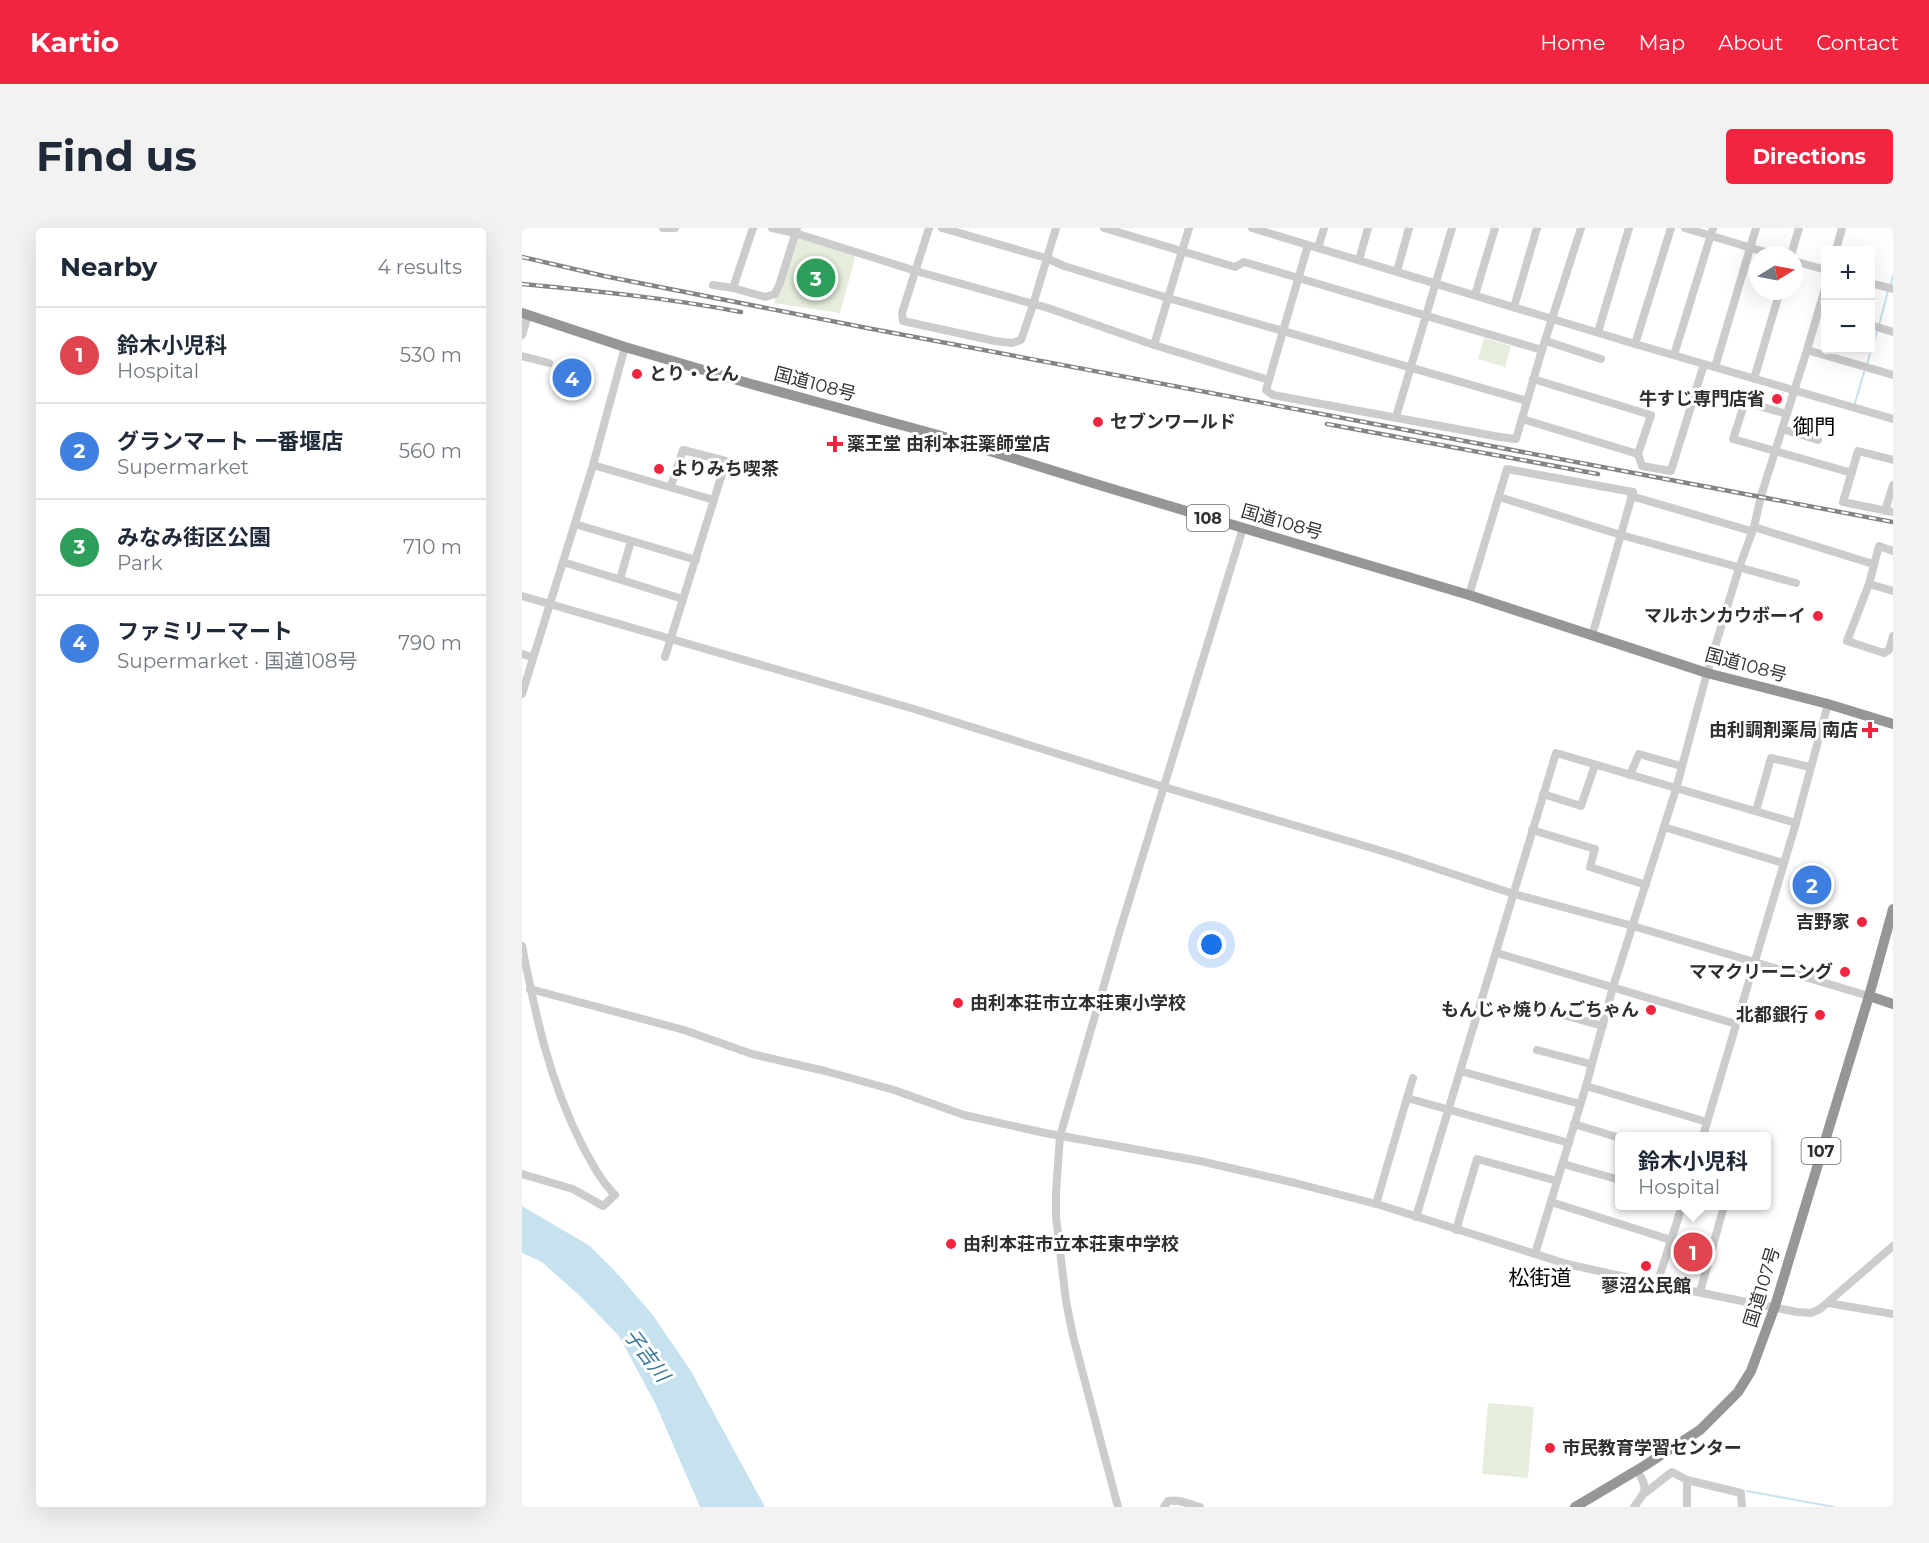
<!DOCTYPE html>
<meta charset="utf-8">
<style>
body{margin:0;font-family:Montserrat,"Noto Sans JP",sans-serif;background:#f2f2f3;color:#1f2937}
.controls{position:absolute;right:18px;top:18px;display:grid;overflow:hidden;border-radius:6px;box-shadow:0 6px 24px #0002}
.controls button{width:54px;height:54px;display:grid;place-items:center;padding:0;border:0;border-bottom:2px solid #e0e1e3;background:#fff;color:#1f2937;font:30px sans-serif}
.compass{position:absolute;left:1227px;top:18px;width:54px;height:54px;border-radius:50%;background:#fff;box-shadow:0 6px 24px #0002;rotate:80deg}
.you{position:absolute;left:690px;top:717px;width:21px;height:21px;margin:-15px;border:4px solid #fff;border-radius:50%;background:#1a73e8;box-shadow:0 0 0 9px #1a73e833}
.badge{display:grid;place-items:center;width:39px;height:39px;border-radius:50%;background:#f22541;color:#fff;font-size:20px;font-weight:700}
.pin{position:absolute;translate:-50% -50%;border:3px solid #fff;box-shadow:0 2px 6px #0006}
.popup{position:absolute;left:1093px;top:904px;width:156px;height:78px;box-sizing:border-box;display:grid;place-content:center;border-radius:6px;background:#fff;filter:drop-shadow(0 2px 4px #0005);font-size:20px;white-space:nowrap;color:#747a83}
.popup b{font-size:22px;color:#1f2937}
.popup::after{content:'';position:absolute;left:50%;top:100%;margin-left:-12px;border:12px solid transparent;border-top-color:#fff}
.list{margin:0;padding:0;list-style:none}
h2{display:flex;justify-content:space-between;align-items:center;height:78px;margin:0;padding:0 24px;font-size:26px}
h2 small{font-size:20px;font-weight:400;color:#747a83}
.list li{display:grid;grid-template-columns:39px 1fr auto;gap:18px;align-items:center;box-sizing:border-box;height:96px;padding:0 24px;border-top:2px solid #e0e1e3}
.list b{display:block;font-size:22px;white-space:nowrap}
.list p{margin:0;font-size:20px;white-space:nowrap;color:#747a83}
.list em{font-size:20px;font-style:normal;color:#747a83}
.map{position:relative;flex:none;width:1371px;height:1279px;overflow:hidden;border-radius:6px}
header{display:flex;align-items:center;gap:36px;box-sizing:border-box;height:84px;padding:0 30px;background:#f22541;color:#fff}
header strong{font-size:28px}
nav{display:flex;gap:33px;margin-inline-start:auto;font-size:21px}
.intro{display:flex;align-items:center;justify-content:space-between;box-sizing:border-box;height:144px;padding:0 36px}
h1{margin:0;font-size:42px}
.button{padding:15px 27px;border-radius:6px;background:#f22541;color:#fff;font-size:21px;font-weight:700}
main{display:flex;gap:36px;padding:0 36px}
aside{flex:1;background:#fff;border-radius:6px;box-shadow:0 6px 24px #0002}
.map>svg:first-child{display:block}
</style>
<header>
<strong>Kartio</strong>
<nav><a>Home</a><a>Map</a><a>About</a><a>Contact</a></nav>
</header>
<div class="intro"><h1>Find us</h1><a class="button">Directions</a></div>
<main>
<aside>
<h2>Nearby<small>4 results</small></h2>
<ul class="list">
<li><span class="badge" style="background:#e0444e">1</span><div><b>鈴木小児科</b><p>Hospital</p></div><em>530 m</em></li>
<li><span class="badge" style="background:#3f7fe0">2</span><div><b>グランマート 一番堰店</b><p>Supermarket</p></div><em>560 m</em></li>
<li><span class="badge" style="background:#2e9e5b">3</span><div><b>みなみ街区公園</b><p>Park</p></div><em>710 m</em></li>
<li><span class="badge" style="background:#3f7fe0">4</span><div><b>ファミリーマート</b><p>Supermarket · 国道108号</p></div><em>790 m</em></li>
</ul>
</aside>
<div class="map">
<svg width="1371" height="1279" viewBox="0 0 1371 1279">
<rect width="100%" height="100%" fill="#fff"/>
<g fill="#e6eddc">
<polygon points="274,8 334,26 318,85 252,75"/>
<polygon points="962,110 989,118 983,139 956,131"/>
<polygon points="966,1175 1012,1179 1006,1250 960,1246"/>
</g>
<polygon fill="#c7e2ef" points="0,978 68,1018 93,1043 130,1086 169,1143 243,1279 178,1279 134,1177 97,1108 60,1070 20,1034 0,1025"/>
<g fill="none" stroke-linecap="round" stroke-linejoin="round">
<g stroke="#c7e2ef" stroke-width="2">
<polyline points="1368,58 1371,48"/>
<polyline points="1357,97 1366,63"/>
<polyline points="1345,136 1355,103"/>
<polyline points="1332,178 1343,141"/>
<polyline points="1225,1263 1312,1279"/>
</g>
<g stroke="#ccc" stroke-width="8">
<polyline points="141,0 153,0"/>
<polyline points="231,0 211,60 243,69 253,66 258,55 275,0"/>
<polyline points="250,0 273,5 394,43 526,80 632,117 747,152"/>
<polyline points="407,0 380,85 381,93 473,113 490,115 499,112 511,77 534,0"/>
<polyline points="420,0 524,30 542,38 646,70 1005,173"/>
<polyline points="582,0 713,39 722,34 1020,122"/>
<polyline points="730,0 1113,116 1371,191"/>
<polyline points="1163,0 1253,27"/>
<polyline points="786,17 744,162 751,167 978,209 994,211 1020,122 1059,0"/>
<polyline points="796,20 802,0"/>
<polyline points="1314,22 1320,0"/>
<polyline points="1269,27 1277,0"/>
<polyline points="837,32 846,0"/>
<polyline points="1272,33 1304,42"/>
<polyline points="875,43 887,0"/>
<polyline points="1348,55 1371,61"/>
<polyline points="191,57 211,60"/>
<polyline points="953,67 973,0"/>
<polyline points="992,79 1015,0"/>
<polyline points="1348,97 1371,104"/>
<polyline points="1076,104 1107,0"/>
<polyline points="0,107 6,87"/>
<polyline points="1024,113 1079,131"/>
<polyline points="1113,116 1149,0"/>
<polyline points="632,117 667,0"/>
<polyline points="1285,122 1371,147"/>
<polyline points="1152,127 1191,0"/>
<polyline points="0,128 27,135"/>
<polyline points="1193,139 1234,0"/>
<polyline points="1011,151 1129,187 1116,226"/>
<polyline points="1232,151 1258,63"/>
<polyline points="1265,186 1223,174 1211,211 1330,245"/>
<polyline points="874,189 930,0"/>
<polyline points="1000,191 1116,226 1120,238 1149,243 1182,136"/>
<polyline points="1260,201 1296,212"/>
<polyline points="1371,232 1336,223 1321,274 1371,284"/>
<polyline points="71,237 192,272"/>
<polyline points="1109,268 1229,303"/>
<polyline points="977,269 1099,307 1274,355"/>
<polyline points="1363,283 1371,257"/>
<polyline points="53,296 174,332"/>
<polyline points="1232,299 1351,336"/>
<polyline points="1371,323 1357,318 1347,356 1325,413 1362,425 1367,422 1371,408"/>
<polyline points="41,334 161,371"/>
<polyline points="98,351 109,313"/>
<polyline points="1347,356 1371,363"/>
<polyline points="947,367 985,241 1111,264 1070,408"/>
<polyline points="0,368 392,481 642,559 870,626 992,666 1111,698 1347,768"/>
<polyline points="0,426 10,429"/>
<polyline points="143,429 204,233 161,222 149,258"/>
<polyline points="0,466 71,237 103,119"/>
<polyline points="1108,547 1117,526 1159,538"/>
<polyline points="1021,566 1059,578 1073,537"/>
<polyline points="1234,583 1249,530 1288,539"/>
<polyline points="1142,599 1261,635"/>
<polyline points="1010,602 1073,621 1068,639 1124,657"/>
<path d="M 0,718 C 14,789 27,852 60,917 C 69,934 79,953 93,967 L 81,978 L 51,961 L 0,946"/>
<polyline points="975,725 1214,796"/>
<polyline points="8,761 162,802 230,826 303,843 372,862 442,887 523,905 678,933 773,955 858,977 1045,1036 1135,1056 1275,1084 1289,1085 1298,1081 1371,1018"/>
<polyline points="1023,782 1081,798"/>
<polyline points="1015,822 1069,836"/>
<polyline points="938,843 1058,876"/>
<polyline points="1064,858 1185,894"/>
<polyline points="885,870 891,850"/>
<polyline points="1052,896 1098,910"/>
<polyline points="1181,908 1274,595 1306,476"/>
<polyline points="1041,936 1098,952"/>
<polyline points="1029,974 1149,1012"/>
<polyline points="854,976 885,870 1047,915"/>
<polyline points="894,989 1034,525 1274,595"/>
<polyline points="934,1002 955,931 1035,953"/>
<polyline points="1013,1026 1064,858 1091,759 1154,561 1185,445 1217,340 1232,299 1239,268 1285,122 1304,57"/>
<polyline points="1135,1056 1160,978"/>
<polyline points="1178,1064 1202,978"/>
<polyline points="1306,1075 1371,1086"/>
<polyline points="1123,1265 1150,1244 1165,1252 1219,1265 1220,1279"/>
<polyline points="596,1279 551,1108 544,1073 534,989 534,964 538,908 598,702 721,300"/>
<path d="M 642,1279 L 646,1273 C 657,1271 667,1276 678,1279"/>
<path d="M 1112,1279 C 1125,1262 1126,1261 1115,1242"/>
<polyline points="1165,1279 1165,1252"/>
</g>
<g stroke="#969696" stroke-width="10">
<polyline points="0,85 103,119 229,156 416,207 587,260 947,367 1185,445 1306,476 1371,496"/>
<polyline points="1347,768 1371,776"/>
<polyline points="1053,1279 1122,1238 1178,1202 1216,1164 1229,1143 1253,1078 1347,768 1371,681"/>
</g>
<defs>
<g id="rail">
<polyline points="0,29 82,48 345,100 1371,294"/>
<path d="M 0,56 C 73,63 146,70 219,84"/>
<polyline points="805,196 1076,246"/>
</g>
</defs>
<use href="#rail" stroke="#848484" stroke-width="4.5"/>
<use href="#rail" stroke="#fff" stroke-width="2" stroke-dasharray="7" stroke-linecap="butt"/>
</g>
<g fill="#f22541" stroke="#fff" stroke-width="2">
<circle cx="115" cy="146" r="6"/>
<circle cx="1255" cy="171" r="6"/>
<circle cx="576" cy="194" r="6"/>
<path d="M310 207h6v6h6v6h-6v6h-6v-6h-6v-6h6z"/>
<circle cx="137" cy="241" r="6"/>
<circle cx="1296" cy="388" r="6"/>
<path d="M1345 493h6v6h6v6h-6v6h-6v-6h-6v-6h6z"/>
<circle cx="1340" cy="694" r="6"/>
<circle cx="1323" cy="744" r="6"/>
<circle cx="436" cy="775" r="6"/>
<circle cx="1129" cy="782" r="6"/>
<circle cx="1298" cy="787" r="6"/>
<circle cx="429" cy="1016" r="6"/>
<circle cx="1124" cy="1038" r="6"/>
<circle cx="1028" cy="1220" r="6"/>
</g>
<g text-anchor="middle" stroke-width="6" stroke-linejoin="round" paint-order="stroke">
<g fill="#fff" stroke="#6d6d6d" stroke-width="1.5">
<rect x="665" y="277" width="42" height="26" rx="4.5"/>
<rect x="1279.5" y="910" width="39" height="26" rx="4.5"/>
</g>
<g font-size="16" font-weight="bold" fill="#2f2f2f">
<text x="686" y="296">108</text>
<text x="1299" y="929">107</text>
</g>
<g font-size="18" font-weight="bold" fill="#2f2f2f" stroke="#fff" text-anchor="start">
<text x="127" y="152">とり・とん</text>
<text x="1243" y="177" text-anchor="end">牛すじ専門店省</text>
<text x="588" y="200">セブンワールド</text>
<text x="325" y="222">薬王堂 由利本荘薬師堂店</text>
<text x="149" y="247">よりみち喫茶</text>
<text x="1284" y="394" text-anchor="end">マルホンカウボーイ</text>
<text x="1336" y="508" text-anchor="end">由利調剤薬局 南店</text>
<text x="1328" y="700" text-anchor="end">吉野家</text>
<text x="1311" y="750" text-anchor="end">ママクリーニング</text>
<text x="448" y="781">由利本荘市立本荘東小学校</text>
<text x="1117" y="788" text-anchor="end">もんじゃ焼りんごちゃん</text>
<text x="1286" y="793" text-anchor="end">北都銀行</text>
<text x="441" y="1022">由利本荘市立本荘東中学校</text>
<text x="1124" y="1064" text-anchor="middle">蓼沼公民館</text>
<text x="1040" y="1226">市民教育学習センター</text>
</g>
<g font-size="18" fill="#2f2f2f" stroke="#fff">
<text transform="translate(293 156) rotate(15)" y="6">国道108号</text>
<text transform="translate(760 294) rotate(16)" y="6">国道108号</text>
<text transform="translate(1224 437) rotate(15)" y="6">国道108号</text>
<text transform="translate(1240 1059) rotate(-73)" y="6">国道107号</text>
</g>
<g font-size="20" font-style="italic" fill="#367898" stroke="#fff">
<text transform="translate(125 1127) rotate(53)" y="7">子吉川</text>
</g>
<g font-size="21" fill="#000" stroke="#fff">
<text x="1292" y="206">御門</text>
<text x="1018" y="1057">松街道</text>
</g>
</g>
</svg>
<div class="controls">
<button>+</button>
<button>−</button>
</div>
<svg class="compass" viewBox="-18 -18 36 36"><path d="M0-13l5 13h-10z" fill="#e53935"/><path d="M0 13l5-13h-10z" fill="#747a83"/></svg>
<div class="you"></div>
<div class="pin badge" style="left:1171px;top:1024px;background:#e0444e">1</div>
<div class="popup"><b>鈴木小児科</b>Hospital</div>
<div class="pin badge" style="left:1290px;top:657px;background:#3f7fe0">2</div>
<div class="pin badge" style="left:294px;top:50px;background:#2e9e5b">3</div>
<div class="pin badge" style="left:50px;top:150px;background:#3f7fe0">4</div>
</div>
</main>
